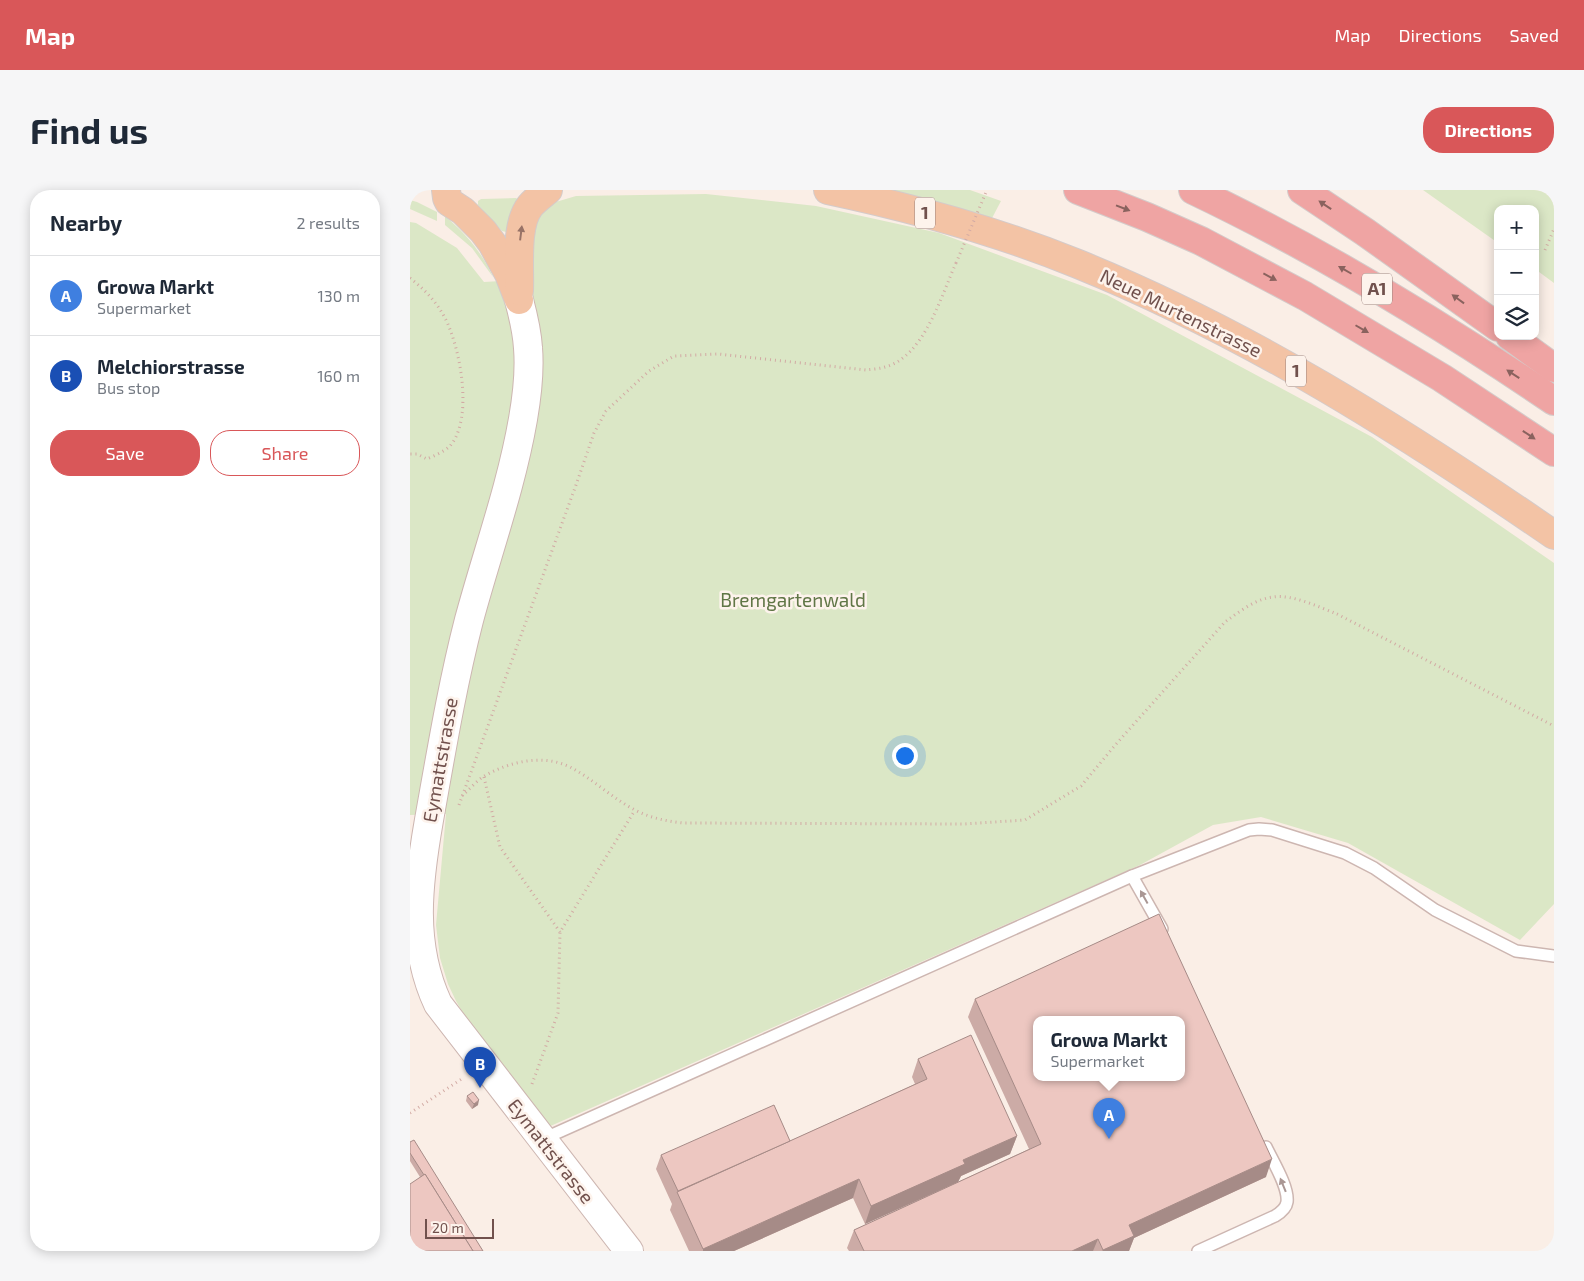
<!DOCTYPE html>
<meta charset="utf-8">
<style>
body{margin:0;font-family:"Exo 2",sans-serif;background:#f6f6f7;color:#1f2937}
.controls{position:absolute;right:15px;top:15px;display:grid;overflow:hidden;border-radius:10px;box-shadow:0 2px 12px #0003}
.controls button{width:45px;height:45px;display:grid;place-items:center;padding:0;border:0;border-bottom:1px solid #e0e1e3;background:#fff;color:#1f2937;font:25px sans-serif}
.scale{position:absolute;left:15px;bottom:12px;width:69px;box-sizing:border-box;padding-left:5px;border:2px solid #71514d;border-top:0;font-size:14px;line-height:18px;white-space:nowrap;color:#71514d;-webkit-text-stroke:4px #fdf3ec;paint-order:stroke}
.you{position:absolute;left:494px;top:565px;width:18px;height:18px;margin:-12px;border:4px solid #fff;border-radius:50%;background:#1a73e8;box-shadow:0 0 0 8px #1a73e833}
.badge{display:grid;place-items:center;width:32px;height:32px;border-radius:50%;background:#d95759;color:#fff;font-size:16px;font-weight:700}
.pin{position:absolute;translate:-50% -41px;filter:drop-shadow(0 1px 2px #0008)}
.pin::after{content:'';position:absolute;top:26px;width:18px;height:15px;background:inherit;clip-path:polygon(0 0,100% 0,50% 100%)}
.popup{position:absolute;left:623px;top:826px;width:152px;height:65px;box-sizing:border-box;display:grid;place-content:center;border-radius:10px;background:#fff;filter:drop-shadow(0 1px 4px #0005);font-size:16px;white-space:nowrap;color:#747a83}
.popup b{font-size:19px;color:#1f2937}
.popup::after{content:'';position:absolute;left:50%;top:100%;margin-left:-10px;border:10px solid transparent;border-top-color:#fff}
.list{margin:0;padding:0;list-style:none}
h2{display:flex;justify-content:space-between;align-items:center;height:65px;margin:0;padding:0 20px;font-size:21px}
h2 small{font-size:16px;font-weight:400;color:#747a83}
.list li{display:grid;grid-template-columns:32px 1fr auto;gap:15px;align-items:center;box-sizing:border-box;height:80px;padding:0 20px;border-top:1px solid #e0e1e3}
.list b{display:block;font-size:19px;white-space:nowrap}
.list p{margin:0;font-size:16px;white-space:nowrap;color:#747a83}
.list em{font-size:16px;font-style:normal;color:#747a83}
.actions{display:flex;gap:10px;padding:15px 20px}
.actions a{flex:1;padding:11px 0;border:1px solid #d95759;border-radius:20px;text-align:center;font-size:18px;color:#d95759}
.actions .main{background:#d95759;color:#fff}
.icon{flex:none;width:28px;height:28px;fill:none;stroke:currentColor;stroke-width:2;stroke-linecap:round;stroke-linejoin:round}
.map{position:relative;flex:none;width:1144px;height:1061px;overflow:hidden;border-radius:20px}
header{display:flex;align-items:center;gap:30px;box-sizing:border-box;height:70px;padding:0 25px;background:#d95759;color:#fff}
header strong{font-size:24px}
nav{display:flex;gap:28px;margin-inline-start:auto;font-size:18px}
.intro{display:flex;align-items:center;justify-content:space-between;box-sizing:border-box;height:120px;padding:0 30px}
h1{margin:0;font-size:35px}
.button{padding:12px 22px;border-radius:20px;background:#d95759;color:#fff;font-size:18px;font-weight:700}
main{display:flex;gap:30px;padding:0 30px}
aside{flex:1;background:#fff;border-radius:20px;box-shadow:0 2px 12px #0003}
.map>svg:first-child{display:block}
</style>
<header>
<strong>Map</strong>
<nav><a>Map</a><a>Directions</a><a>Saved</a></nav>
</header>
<div class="intro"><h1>Find us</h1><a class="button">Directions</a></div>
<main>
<aside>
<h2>Nearby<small>2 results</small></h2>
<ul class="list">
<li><span class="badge" style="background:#3f7fe0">A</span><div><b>Growa Markt</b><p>Supermarket</p></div><em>130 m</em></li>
<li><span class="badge" style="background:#1a4fb4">B</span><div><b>Melchiorstrasse</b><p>Bus stop</p></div><em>160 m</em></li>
</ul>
<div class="actions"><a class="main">Save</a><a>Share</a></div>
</aside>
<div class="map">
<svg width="1144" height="1061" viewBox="0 0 1144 1061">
<rect width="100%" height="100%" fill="#faeee6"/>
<g fill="#dbe7c6">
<polygon points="471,0 560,0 591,11 581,30"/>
<polygon points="1013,0 1144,0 1144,93 1125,79 1125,19 1088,19 1088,53"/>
<polygon points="296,4 406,16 529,43 697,105 962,247 1144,373 1144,714 1110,750 938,653 851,627 803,635 730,675 136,938 65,844 46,811 38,794 30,768 26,735 36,624 0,625 0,32 6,33 47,58 74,92 123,89 118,69 126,26 139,14 166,6"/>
<polygon points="106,8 109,10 100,39 96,42 92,41 68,15 68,11 71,9"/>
<polygon points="0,10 7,12 27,22 27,31 0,19"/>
<path d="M 35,26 C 55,43 72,62 83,87 L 62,58 L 35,35 Z"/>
</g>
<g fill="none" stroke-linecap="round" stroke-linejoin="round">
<defs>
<g id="service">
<polyline points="722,686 752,739"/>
<polyline points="133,949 722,686 839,640 849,639 862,640 935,663 964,678 1025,720 1106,761 1144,766"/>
<path d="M 788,1061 L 865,1026 C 870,1023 876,1019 877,1012 C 879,997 862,970 856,957"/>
</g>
<path id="tertiary" d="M 109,110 C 113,125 117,141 118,158 C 120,182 117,206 113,229 C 101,298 77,363 59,430 C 42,496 31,563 19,630 C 8,693 0,754 28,814 L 219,1061"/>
<g id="primary">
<polyline points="36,0 37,8 39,12 53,21 73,41 82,53 99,84 109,110"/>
<path d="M 418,0 C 503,18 587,41 668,74 C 838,143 993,241 1144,345"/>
<path d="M 109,101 C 110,77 105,35 120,16 C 125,10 132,5 138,0"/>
</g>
<g id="motorway">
<polyline points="668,0 737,27 791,51 895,106 1032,188 1144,262"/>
<path d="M 783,0 C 909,60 1029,133 1144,211"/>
<polyline points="892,0 955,42 1088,137"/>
<polyline points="1100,146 1144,178"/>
</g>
</defs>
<use href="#service" stroke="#cdb6b1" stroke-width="14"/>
<use href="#tertiary" stroke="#cdb6b1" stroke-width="30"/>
<use href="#primary" stroke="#d4cbca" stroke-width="30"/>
<use href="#motorway" stroke="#d4cbca" stroke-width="30"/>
<g stroke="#d2aaa4" stroke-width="3" stroke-dasharray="1 4" stroke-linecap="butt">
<polyline points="1135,60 1144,39"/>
<path d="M 0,88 C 14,99 26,111 35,128 C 50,157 64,228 40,256 C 35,261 24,266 17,269 L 7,264 L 0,264"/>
<polyline points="74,587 90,657 150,742"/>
<path d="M 52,606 C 60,599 67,590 76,585 C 102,571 133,564 160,577 C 183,589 202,608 225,620 C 240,628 256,631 273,633 L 554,634 L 615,630 L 671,596 L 707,553 L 815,432 C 829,422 845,409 863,407 C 882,404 909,417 927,424 L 1144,536"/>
<path d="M 49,615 L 166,295 L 184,243 L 196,221 L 239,181 L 264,166 L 308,164 L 456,180 C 462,179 469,179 475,177 C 514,167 531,106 546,73"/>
<polyline points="122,894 148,823 150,742 225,620"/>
<polyline points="0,923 53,888"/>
</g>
<use href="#service" stroke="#fff" stroke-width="11"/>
<use href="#tertiary" stroke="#fff" stroke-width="28"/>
<use href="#primary" stroke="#f3c3a5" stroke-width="28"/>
<use href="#motorway" stroke="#efa4a3" stroke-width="28"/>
<polyline stroke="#d2aaa4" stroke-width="3" stroke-dasharray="1 4" stroke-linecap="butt" points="546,73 577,0"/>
</g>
<g fill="#ccaba6">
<polygon points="565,809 856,987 724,1048 719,1061 439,1061 437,1058 444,1040 526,1002 455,1034 443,1008 324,1061 279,1061 260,1020 262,1014 246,979 251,965 380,951 505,894 502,887 508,869 607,946 600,964 551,986 548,992 619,959 558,827"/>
<polygon points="57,906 68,915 62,919 56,911"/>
<polygon points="0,952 73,1061 10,987 0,971"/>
</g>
<g fill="#a68b87">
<polygon points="69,910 68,915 62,919 64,914"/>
<polygon points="607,946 600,964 551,986 548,992 455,1034 461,1016 553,970"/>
<polygon points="862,969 856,987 724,1048 719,1061 692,1061 719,1035"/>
<polygon points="449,989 443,1008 324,1061 293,1061 293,1059"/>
<polygon points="688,1049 683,1061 662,1061"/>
</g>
<g fill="#edc7c1" stroke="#a68b87" fill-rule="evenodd">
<path d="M 749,724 L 862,969 L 719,1035 L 724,1046 L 693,1060 L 688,1049 L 662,1061 L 454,1061 L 444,1040 L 631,954 L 565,809 ZM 626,830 L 772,830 L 772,888 L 626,888 Z"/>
<polygon points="561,845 607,946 553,970 555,974 461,1016 449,989 293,1059 267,1002 517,889 508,869"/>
<polygon points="63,902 69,910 64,914 57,906"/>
<polygon points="364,915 380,951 268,1001 251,965"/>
<polygon points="4,950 73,1061 63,1061 15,984 14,985 0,963 0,952"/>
<polygon points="15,984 63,1061 0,1061 0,994"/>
</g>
<defs><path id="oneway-solid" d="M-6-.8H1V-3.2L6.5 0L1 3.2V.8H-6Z" transform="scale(1.25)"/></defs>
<g fill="#8a625e">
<use href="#oneway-solid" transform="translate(915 15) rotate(-146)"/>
<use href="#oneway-solid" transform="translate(713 18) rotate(21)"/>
<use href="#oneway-solid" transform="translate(935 80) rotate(-150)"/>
<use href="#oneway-solid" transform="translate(860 87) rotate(28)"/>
<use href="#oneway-solid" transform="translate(1048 109) rotate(-144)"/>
<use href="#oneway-solid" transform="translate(952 139) rotate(30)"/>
<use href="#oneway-solid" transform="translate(1103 184) rotate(-147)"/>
<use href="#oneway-solid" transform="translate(1119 245) rotate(34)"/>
</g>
<use fill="#987367" href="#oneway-solid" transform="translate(111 43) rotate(-83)"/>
<g fill="#aa9794">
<use href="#oneway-solid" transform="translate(734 707) rotate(-119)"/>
<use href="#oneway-solid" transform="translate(873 995) rotate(-112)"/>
</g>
<g text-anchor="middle" stroke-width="5" stroke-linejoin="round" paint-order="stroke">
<g fill="#fdf3ec" stroke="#9b827d" stroke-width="1">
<rect x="505" y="7.5" width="20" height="31" rx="4"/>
<rect x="952" y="83.5" width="30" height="31" rx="4"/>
<rect x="876" y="165.5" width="20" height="31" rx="4"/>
</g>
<g font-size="18" font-weight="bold" fill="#71514d">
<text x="515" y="29">1</text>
<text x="967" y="105">A1</text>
<text x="886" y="187">1</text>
</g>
<g font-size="19" fill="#71514d" stroke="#fdf3ec">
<text transform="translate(771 123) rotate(26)" y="7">Neue Murtenstrasse</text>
<text transform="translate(30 570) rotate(-80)" y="7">Eymattstrasse</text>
<text transform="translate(141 961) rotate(52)" y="7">Eymattstrasse</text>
</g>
<g font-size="19" fill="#607646" stroke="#fdf3ec">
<text x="383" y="417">Bremgartenwald</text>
</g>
</g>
</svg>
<div class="controls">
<button>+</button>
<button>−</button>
<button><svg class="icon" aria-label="layers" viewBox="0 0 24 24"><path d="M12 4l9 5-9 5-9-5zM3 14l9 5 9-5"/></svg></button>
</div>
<div class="scale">20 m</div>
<div class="you"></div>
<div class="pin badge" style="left:699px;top:949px;background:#3f7fe0">A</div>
<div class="popup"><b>Growa Markt</b>Supermarket</div>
<div class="pin badge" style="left:70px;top:898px;background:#1a4fb4">B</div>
</div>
</main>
